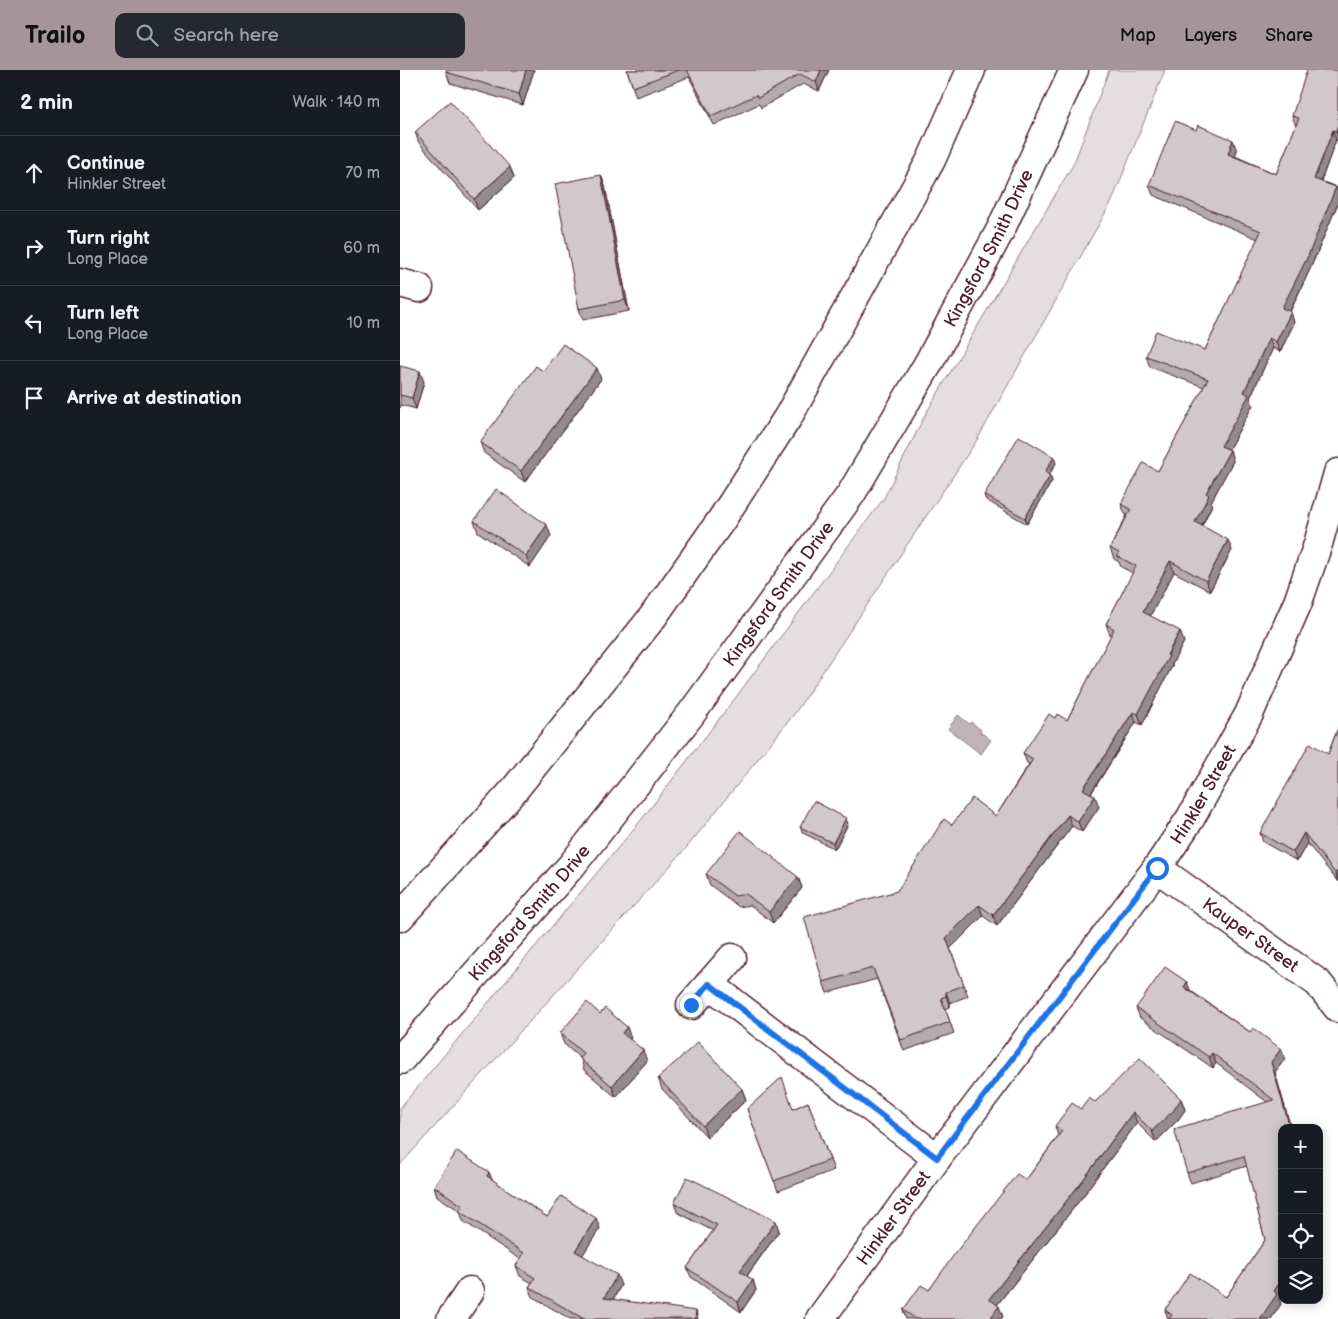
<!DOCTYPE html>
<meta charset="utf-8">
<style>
body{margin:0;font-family:"Balsamiq Sans",sans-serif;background:#242831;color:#f1f3f6}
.controls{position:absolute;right:15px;bottom:15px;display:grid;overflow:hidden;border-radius:10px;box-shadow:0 2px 12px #0003}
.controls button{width:45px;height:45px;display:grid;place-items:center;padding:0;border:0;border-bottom:1px solid #363941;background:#171b24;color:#f1f3f6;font:25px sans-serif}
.stop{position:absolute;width:15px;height:15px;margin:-11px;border:4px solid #1a73e8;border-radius:50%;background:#fff}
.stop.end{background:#1a73e8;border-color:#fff;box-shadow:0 1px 5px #0008}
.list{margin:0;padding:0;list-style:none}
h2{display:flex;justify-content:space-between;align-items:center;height:65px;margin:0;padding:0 20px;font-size:21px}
h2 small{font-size:16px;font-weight:400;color:#9ea1a6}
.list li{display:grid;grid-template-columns:32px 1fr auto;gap:15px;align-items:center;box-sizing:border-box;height:75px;padding:0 20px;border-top:1px solid #363941}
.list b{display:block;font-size:19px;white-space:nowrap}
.list p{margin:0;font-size:16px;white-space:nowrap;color:#9ea1a6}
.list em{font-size:16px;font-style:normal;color:#9ea1a6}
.icon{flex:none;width:28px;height:28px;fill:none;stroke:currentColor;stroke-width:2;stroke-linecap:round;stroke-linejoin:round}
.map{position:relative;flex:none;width:938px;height:1249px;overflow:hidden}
header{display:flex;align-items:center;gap:30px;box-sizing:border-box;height:70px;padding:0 25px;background:#a6949b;color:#111}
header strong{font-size:24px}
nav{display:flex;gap:28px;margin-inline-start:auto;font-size:18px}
.search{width:350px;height:45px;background:#242831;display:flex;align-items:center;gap:12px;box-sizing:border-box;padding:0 18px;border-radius:10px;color:#9ea1a6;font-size:19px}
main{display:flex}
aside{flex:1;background:#171b24}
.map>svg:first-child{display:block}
</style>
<header>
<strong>Trailo</strong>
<div class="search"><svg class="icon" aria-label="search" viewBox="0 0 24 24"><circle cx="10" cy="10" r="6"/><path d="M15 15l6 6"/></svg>Search here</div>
<nav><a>Map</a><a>Layers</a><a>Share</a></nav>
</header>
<main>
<aside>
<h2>2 min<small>Walk · 140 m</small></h2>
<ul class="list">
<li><svg class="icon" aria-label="ahead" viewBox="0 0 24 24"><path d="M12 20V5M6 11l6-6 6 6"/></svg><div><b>Continue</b><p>Hinkler Street</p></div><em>70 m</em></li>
<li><svg class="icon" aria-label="right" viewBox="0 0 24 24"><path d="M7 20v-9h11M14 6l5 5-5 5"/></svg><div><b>Turn right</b><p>Long Place</p></div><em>60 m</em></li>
<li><svg class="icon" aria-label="left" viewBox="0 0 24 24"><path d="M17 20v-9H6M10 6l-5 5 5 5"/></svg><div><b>Turn left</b><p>Long Place</p></div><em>10 m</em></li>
<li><svg class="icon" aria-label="arrive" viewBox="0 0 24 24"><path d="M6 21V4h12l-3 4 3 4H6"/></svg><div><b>Arrive at destination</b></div></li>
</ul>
</aside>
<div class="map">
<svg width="938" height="1249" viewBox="0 0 938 1249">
<rect width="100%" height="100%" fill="#fff"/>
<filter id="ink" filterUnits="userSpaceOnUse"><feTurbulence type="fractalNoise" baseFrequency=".02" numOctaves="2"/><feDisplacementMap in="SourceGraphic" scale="10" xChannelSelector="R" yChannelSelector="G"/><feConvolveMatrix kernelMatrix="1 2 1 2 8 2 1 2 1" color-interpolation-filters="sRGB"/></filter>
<g filter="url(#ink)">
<polygon fill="#e5dee0" stroke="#987e86" points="709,0 765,0 712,131 577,370 395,643 288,776 0,1095 0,1038 242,749 336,627 484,428 525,345 674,93"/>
<polygon fill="#c1b3b6" stroke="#91787e" points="558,645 569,654 571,652 581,660 580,662 591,670 581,684 548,659"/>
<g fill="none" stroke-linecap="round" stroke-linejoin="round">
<defs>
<g id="minor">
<polyline points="0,213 19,218"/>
<path id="s1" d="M 757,798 L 918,913 L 938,938"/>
<polyline points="309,914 537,1088"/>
<polyline points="291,935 332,888"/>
<polyline points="51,1249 70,1221"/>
<path id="s2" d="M 420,1249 L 537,1088 L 757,798 L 790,749 L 849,644 L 898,532 L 918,474 L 938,403"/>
</g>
<g id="major">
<polyline points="0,847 114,720 252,548 322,449 388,347 531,90 571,0"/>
<path id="s3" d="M 0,990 L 172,795 L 291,644 L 451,424 L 528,294 L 600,161 L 674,0"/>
</g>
</defs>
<use href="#minor" stroke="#4a1f2b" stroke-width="31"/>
<use href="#major" stroke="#4a1f2b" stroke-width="31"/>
<use href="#minor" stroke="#fff" stroke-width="28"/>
<use href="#major" stroke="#fff" stroke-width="28"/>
</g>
<g fill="#b5abaf" stroke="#4a1f2b">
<polygon points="134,0 123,35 50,13 46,2"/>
<polygon points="227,0 429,0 419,21 403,14 361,38 359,34 314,55 289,7 236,27"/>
<polygon points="938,0 938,71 936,70 921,111 936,117 938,123 938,133 911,197 890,242 891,242 894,253 880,282 873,278 850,328 853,335 828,380 830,380 833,391 811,432 812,435 802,456 832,480 810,521 774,502 750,546 784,572 772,594 772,596 742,655 736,652 691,724 699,737 682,762 672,756 597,856 583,846 550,878 568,926 550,933 550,937 545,939 554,963 504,981 477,909 427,923 423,912 497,821 552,755 596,746 629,694 627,693 623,683 655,648 667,650 711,566 710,565 706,554 733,503 721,497 719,492 714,489 710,478 727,445 725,444 721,434 758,401 804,317 750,297 746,286 805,280 858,169 753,125 749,115 837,81 835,86 876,104 896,56 892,46"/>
<polygon points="15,62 110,97 114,108 78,140 19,73"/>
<polygon points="201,105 205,116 229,241 183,250 179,239"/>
<polygon points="0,296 24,312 16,339 1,335 0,338"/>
<polygon points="143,301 201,309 125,412 84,383 80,372"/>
<polygon points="656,393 649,405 650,406 652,411 627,454 586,430 584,425"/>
<polygon points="74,451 151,466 130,497 78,462"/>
<polygon points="938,658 938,812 907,773 897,791 863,772 860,763 928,684"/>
<polygon points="448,754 435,779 403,763 400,757"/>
<polygon points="306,804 398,807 402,818 373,853 350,835 339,837 310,815"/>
<polygon points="791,921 850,962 881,979 885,989 875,1002 882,1058 882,1225 879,1229 881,1234 871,1249 768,1249 765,1240 826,1227 865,1170 847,1096 791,1113 787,1103 867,1032 816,993 813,998 740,948 736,938"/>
<polygon points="200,944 231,968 230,969 247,991 216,1027 184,1000 181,989 164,974 160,963"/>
<polygon points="258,1008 342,1019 346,1030 307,1067 262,1019"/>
<polygon points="781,1029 785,1040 777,1051 756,1072 737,1053 687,1120 687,1121 597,1235 603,1247 601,1249 506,1249 503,1240 529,1220 626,1110 658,1066 655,1056 681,1039 695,1032"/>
<polygon points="408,1032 434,1100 378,1121 347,1039 393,1039"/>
<polygon points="91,1109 147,1147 200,1158 182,1185 221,1215 213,1230 298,1249 170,1249 133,1227 129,1217 132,1213 120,1206 116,1196 120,1189 63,1151 60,1141 37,1126 34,1116"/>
<polygon points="274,1133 379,1161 347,1206 353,1210 356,1220 341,1242 291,1207 287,1198 313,1161 277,1142"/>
</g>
<g fill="#938b8e" stroke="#4a1f2b">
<polygon points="126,0 134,0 123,35 119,24"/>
<polygon points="421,0 429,0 419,21 416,12"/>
<polygon points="938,54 938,68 936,61"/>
<polygon points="933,60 936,70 918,119 914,109"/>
<polygon points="833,70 837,81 832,94 828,84"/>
<polygon points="110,97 114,108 78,140 74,129"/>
<polygon points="201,105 205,116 229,241 225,230"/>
<polygon points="936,117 938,123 938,133 911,197 886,249 882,238"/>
<polygon points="891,242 894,253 880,282 876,272"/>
<polygon points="869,268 873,278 850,328 853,335 825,386 821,376 844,322"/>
<polygon points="197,298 201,309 125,412 121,401"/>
<polygon points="20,301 24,312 16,339 12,328"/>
<polygon points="830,380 833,391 811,432 812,435 798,462 795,452 806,423"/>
<polygon points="654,387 656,393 647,408 645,402"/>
<polygon points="650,406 652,411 627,454 625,448"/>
<polygon points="147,455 151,466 130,497 126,486"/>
<polygon points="828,470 832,480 810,521 806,511"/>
<polygon points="770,491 774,502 747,552 743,542"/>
<polygon points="780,561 784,572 772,594 772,596 742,655 738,644"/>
<polygon points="733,642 736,652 687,729 683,719"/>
<polygon points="695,726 699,737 682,762 678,752"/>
<polygon points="668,745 672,756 597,856 593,845"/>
<polygon points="446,748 448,754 435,779 433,773"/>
<polygon points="904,763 907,773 897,791 893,782"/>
<polygon points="938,801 938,812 935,803"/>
<polygon points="398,807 402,818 373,853 369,842"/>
<polygon points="579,835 583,846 550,879 546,868"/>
<polygon points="787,912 791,922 784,917"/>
<polygon points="546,922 550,933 550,937 546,926"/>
<polygon points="227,957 231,968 226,974 222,963"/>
<polygon points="881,979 885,989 875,1002 891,1058 890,1058 871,992"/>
<polygon points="243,980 247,991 216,1027 212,1016"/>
<polygon points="812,983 816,993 813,998 809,987"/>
<polygon points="342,1019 346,1030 307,1067 303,1056"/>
<polygon points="781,1029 785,1040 777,1051 756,1072 752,1061"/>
<polygon points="733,1042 737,1053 687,1120 687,1121 593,1240 589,1229 683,1110"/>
<polygon points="89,1102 93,1112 87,1106"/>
<polygon points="196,1148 200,1158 179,1191 175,1181"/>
<polygon points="376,1151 379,1161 343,1211 340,1201"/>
<polygon points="217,1205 221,1215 208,1238 204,1228"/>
<polygon points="882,1209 882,1225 879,1229 881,1234 871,1249 860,1249 874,1221"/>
<polygon points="353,1210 356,1220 341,1242 338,1232"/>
<polygon points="599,1236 603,1247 601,1249 590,1249"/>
<polygon points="296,1241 298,1249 295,1249"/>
</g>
<g fill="#d2c7cb" stroke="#4a1f2b">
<polygon points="46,0 126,0 119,24 46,2"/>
<polygon points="227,0 279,0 233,17"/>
<polygon points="287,0 421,0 416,12 400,4 358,28 356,25 311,46"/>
<polygon points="907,0 938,0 938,54 936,61 933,60 914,109 936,117 908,186 882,238 891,242 876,272 869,268 844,322 849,325 821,376 830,380 806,423 809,425 795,452 828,470 806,511 770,491 743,542 780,561 767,585 769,586 738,644 733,642 683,719 695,726 678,752 668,745 593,845 579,835 546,868 564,915 546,922 546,926 541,928 550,952 501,970 473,898 423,912 404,847 497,821 544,749 552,755 572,728 596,746 633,689 623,683 649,644 655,648 657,644 667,650 714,559 706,554 736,496 717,486 719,483 710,478 731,439 721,434 743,393 758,401 808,309 746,286 756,261 805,280 861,161 749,115 775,51 796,60 798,55 833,70 828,84 876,104 899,48 892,46"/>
<polygon points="50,31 110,97 74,129 15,62"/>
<polygon points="201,105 225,230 179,239 155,114"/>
<polygon points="163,274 197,298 121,401 80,372 136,296 143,301"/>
<polygon points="0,296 20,301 12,328 0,325"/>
<polygon points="619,366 654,387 645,402 650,406 625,448 584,425"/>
<polygon points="96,419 147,455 126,486 74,451"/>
<polygon points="938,658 938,801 935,803 904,763 893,782 860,763 910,673 928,684"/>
<polygon points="414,731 446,748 433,773 400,757"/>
<polygon points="340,761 398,807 369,842 346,824 335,826 306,804"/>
<polygon points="765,897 787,912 784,917 850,962 853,958 881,979 871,992 890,1058 882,1058 882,1209 874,1221 877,1224 860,1249 769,1249 772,1245 765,1240 790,1203 826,1227 865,1170 844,1086 787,1103 774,1059 874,1030 812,983 809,987 736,938"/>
<polygon points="187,932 200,944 205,938 227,957 222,963 243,980 212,1016 180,989 184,984 160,963"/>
<polygon points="298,972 342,1019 303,1056 258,1008"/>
<polygon points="740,988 781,1029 773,1041 752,1061 733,1042 683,1110 589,1229 599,1236 590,1249 516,1249 503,1240 521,1215 529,1220 556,1182 617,1104 626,1110 662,1061 655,1056 672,1033 681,1039 689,1028 695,1032"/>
<polygon points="382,1007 393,1039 408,1032 430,1090 374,1111 347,1039"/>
<polygon points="57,1081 89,1102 87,1106 147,1147 161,1126 196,1148 175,1181 217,1205 204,1228 296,1241 295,1249 184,1249 129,1217 135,1208 116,1196 124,1183 59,1141 63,1136 34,1116"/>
<polygon points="287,1107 376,1151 340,1201 353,1210 338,1232 287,1198 317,1155 274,1133"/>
</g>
</g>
<g fill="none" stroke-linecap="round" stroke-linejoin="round" filter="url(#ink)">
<polyline stroke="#1a73e8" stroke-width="6" points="291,935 309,914 537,1088 757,798"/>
</g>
<g text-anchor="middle" stroke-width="4" stroke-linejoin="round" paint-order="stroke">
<g font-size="18" fill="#4a1f2b" stroke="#fff">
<text dy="6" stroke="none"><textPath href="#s3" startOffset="1006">Kingsford Smith Drive</textPath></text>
<text dy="6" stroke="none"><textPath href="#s3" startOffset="601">Kingsford Smith Drive</textPath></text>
<text dy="6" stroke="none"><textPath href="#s2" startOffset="650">Hinkler Street</textPath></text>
<text dy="6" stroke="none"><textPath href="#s3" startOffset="196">Kingsford Smith Drive</textPath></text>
<text dy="6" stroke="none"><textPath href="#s1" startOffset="115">Kauper Street</textPath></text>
<text dy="6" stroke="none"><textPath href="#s2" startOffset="125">Hinkler Street</textPath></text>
</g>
</g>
</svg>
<div class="controls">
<button>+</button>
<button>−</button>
<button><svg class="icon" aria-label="locate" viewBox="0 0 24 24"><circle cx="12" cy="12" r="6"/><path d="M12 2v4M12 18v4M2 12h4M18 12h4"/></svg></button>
<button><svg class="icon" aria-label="layers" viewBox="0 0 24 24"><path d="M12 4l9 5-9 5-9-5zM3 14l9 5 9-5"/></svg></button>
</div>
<div class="stop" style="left:757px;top:798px"></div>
<div class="stop end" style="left:291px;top:935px"></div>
</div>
</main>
